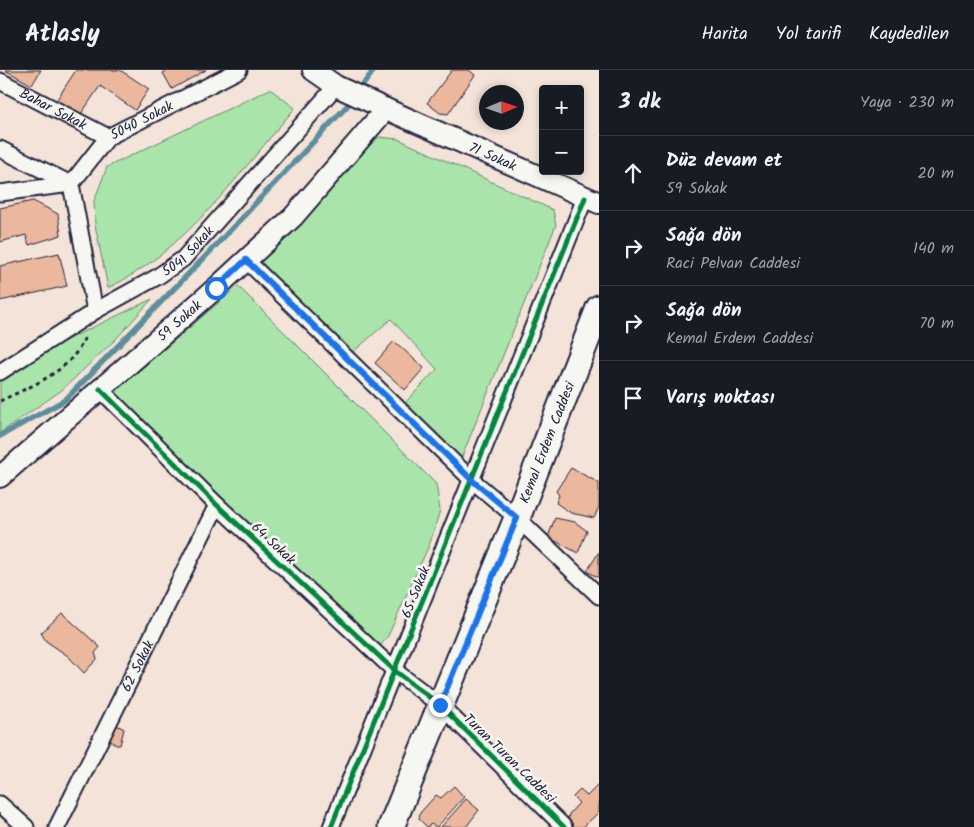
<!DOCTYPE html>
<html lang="tr">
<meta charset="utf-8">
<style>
body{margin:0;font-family:Kalam,sans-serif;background:#242831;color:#f1f3f6}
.controls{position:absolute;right:15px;top:15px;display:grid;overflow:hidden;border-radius:5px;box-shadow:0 2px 8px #0003}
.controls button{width:45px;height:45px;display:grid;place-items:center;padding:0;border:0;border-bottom:1px solid #363941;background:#171b24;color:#f1f3f6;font:25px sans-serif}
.compass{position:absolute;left:479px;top:15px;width:45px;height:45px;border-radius:50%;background:#171b24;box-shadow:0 2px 8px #0003;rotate:88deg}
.stop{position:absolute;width:15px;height:15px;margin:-11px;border:4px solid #1a73e8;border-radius:50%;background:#fff}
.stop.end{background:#1a73e8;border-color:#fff;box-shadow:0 1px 5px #0008}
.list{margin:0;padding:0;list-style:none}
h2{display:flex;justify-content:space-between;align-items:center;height:65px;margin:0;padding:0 20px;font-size:21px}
h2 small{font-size:16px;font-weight:400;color:#9ea1a6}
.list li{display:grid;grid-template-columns:32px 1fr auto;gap:15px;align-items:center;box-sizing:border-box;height:75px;padding:0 20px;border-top:1px solid #363941}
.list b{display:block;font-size:19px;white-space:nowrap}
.list p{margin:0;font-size:16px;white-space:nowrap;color:#9ea1a6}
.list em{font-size:16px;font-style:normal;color:#9ea1a6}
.icon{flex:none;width:28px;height:28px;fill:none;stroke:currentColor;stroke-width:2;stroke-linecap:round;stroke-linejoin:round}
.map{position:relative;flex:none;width:599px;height:757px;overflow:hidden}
header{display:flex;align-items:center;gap:30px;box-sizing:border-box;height:70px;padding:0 25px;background:#171b24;border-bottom:1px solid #363941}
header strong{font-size:24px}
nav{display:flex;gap:28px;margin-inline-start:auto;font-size:18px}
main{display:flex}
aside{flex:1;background:#171b24}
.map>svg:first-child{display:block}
</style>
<header>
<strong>Atlasly</strong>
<nav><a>Harita</a><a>Yol tarifi</a><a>Kaydedilen</a></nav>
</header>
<main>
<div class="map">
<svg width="599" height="757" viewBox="0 0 599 757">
<rect width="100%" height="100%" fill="#f3e3d8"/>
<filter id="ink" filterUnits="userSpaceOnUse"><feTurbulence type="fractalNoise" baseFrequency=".02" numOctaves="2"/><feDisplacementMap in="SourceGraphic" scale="10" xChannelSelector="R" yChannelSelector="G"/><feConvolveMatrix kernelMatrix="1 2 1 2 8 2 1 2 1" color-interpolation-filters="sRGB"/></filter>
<g filter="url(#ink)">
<g fill="#a9e5aa" stroke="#668472">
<path d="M 270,19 L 295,38 C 240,102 186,181 108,218 L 95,155 L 94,131 L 107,97 Z"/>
<polygon points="379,67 398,69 553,140 556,155 461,389 404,334 437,299 391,249 353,282 259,194 358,85"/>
<polygon points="238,216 436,414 440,440 430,473 388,566 380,576 112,324"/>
<polygon points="152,229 116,269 62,320 0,363 0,311 60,273"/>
</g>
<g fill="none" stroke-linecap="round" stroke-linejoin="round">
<polyline stroke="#5d8e9d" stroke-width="5.5" points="0,366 65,330 205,187 347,36 374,0"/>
</g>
<g fill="#ebb79d" stroke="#22223b">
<polygon points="5,0 41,0 32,15"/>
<polygon points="76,0 120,0 149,19 135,40 100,16 79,47 56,31"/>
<polygon points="168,0 206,0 172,19 163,3"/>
<polygon points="452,0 469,0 475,5 448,44 440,43 427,33"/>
<polygon points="33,131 58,144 61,165 29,175 26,165 0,172 0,138"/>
<polygon points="59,183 67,216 0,231 0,196"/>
<polygon points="394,271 424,298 405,320 375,293"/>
<polygon points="571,398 599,413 599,437 594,448 571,443 556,433 559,425 556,421"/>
<polygon points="555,448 575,452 587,461 578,483 548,467"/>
<polygon points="599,482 599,508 587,501"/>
<polygon points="62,543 100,577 95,583 97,589 84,603 68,586 46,571 41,563"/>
<polygon points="115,654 124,659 120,675 116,675 110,670"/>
<polygon points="599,714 599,742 583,757 575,757 568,751 569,744 579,733 573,727 580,720 587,726"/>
<polygon points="454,716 464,727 437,757 431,754 427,757 419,749 420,743 436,725 441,728"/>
<polygon points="466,729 479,740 466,757 441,757"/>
</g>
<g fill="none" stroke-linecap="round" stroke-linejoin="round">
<defs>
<g id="minor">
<path id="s1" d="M 0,11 L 108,67"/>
<polyline points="0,79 71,114 95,241"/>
<path id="s2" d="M 0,123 L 71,114 L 108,67 L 239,0"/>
<polyline points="246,190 473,411 517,448 599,526"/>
<path id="s3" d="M 0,302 L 95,241 L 157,207 L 183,189 L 336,16"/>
<polyline points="100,319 217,435 395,601 440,635 564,757"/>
<polyline points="0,734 26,757"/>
<path id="s4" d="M 57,757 L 217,435"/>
<polyline points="331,757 585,128"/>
</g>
<g id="tertiary">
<path id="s5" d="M 313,0 L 336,16 L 386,39 L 599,133"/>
<path id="s6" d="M 0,407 L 216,218 L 293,147 L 386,39"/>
</g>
<g id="primary">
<path id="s7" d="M 391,757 L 517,448 L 599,238"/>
</g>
</defs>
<use href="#minor" stroke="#22223b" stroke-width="19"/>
<use href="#tertiary" stroke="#22223b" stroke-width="24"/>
<use href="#primary" stroke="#22223b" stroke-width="29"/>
<path stroke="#22223b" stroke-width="3" stroke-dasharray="4 4" stroke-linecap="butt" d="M 0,331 C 31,316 71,302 85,267"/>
<use href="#minor" stroke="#f6f6f2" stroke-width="15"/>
<use href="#tertiary" stroke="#f6f6f2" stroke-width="20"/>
<use href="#primary" stroke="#f6f6f2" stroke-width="25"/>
<defs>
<g id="cycleway">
<polyline points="100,319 217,435 395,601 440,635 564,757"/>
<polyline points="331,757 585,128"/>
</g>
</defs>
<use href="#cycleway" stroke="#f6f6f2" stroke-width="8"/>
<use href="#cycleway" stroke="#00873e" stroke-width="5"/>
</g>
</g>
<g fill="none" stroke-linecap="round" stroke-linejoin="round" filter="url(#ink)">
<polyline stroke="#1a73e8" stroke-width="6" points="216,218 246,190 473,411 517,448 440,635"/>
</g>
<g text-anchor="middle" stroke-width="5" stroke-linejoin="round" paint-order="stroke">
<g font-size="14" fill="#22223b" stroke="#f6f6f2">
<text dy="5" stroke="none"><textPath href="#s1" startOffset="60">Bahar Sokak</textPath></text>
<text dy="5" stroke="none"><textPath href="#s2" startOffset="169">5040 Sokak</textPath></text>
<text dy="5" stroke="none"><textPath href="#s5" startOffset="200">71 Sokak</textPath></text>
<text dy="5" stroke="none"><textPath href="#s3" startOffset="224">5041 Sokak</textPath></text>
<text dy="5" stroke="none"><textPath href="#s6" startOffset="238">59 Sokak</textPath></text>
<text dy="5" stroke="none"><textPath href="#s7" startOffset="415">Kemal Erdem Caddesi</textPath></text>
<text transform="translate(274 473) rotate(43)" y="5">64 Sokak</text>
<text transform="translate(415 522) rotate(-68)" y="5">65 Sokak</text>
<text dy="5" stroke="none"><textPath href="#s4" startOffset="180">62 Sokak</textPath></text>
<text transform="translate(510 688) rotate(44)" y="5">Turan Turan Caddesi</text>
</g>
</g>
</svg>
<div class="controls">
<button>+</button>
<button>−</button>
</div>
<svg class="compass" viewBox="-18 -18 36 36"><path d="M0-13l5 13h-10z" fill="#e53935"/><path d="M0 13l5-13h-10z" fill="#9ea1a6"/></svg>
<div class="stop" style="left:216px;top:218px"></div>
<div class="stop end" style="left:440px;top:635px"></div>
</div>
<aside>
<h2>3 dk<small>Yaya · 230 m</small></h2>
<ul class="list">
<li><svg class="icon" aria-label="ahead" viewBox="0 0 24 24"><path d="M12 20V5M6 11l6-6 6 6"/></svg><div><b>Düz devam et</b><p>59 Sokak</p></div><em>20 m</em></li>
<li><svg class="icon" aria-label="right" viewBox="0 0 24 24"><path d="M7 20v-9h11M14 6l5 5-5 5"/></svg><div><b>Sağa dön</b><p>Raci Pelvan Caddesi</p></div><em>140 m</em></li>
<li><svg class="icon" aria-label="right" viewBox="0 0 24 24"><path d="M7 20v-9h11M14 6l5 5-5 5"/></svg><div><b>Sağa dön</b><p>Kemal Erdem Caddesi</p></div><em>70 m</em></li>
<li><svg class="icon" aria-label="arrive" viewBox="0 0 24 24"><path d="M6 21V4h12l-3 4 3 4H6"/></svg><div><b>Varış noktası</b></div></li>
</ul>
</aside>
</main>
